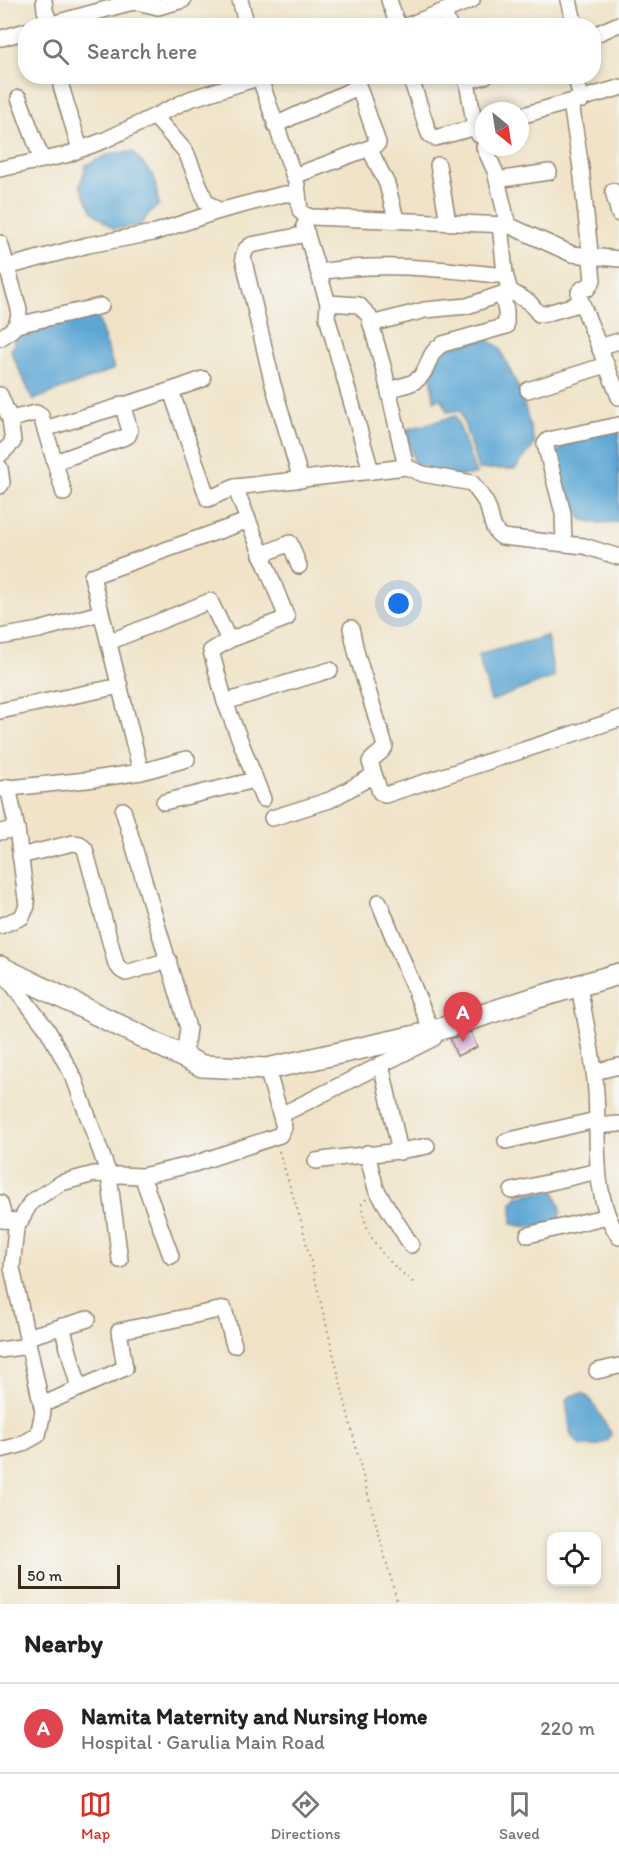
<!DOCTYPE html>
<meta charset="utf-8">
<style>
body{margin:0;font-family:Itim,sans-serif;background:#f2f2f2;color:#202124}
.controls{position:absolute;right:18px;bottom:18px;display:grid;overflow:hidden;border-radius:12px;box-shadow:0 3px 9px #0003}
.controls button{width:54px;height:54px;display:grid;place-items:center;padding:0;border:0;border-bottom:2px solid #e0e0e0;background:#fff;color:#202124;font:30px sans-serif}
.compass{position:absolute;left:475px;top:102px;width:54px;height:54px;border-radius:50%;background:#fff;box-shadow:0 3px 9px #0003;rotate:150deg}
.scale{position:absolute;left:18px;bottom:15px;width:102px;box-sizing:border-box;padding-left:6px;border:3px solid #3b2a1e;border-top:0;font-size:16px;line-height:21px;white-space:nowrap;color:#3b2a1e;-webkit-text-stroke:4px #f6f6f2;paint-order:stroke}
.you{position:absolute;left:399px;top:604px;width:21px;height:21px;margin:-15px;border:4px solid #fff;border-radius:50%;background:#1a73e8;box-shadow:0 0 0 9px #1a73e833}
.badge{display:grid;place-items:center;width:39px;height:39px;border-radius:50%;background:#d93025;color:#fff;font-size:20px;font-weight:700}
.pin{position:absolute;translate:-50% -50px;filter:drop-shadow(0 2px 3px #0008)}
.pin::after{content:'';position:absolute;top:32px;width:21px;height:18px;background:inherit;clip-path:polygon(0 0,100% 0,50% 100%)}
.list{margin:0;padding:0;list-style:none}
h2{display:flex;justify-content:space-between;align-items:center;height:78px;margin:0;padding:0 24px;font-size:26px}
h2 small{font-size:20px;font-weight:400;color:#757577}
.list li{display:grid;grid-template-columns:39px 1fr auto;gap:18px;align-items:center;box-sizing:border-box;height:90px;padding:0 24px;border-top:2px solid #e0e0e0}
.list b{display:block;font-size:22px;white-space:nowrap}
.list p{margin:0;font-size:20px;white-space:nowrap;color:#757577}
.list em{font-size:20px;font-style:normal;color:#757577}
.icon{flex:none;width:33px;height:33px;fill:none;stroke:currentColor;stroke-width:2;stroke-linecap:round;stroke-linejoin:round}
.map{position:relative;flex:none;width:619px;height:1604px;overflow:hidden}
.search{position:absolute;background:#fff;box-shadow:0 3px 9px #0003;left:18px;right:18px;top:18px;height:66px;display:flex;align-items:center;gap:15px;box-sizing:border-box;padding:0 21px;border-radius:24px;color:#757577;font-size:22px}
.sheet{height:168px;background:#fff}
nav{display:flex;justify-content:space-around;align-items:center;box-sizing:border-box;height:84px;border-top:2px solid #e0e0e0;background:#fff;font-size:16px;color:#757577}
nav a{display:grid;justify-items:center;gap:3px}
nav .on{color:#d93025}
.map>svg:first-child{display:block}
</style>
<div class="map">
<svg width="619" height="1604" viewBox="0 0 619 1604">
<rect width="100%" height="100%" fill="#f6f6f2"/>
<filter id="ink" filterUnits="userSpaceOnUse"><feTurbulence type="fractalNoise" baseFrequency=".0167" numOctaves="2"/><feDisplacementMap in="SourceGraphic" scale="12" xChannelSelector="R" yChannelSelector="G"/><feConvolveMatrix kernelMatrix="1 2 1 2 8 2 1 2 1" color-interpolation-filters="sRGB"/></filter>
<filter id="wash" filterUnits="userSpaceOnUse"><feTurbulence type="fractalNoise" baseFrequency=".008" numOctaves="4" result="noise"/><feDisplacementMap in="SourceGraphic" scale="24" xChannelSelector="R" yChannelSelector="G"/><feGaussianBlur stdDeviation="1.35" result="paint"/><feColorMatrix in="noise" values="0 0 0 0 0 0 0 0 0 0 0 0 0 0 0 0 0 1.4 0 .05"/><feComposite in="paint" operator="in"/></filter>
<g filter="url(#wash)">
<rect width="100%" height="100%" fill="#f0e3c8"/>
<g fill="#5ca6d4" stroke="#4c6879" stroke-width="1.5">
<polygon points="133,152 154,177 159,205 150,212 140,225 114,229 93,212 80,186 86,165 112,153"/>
<polygon points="96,312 114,369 33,400 11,352 14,341 25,329"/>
<polygon points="487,339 499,347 521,393 535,444 515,469 478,469 460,410 447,412 442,398 434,401 431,375 440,349"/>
<polygon points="456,416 476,474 448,477 414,463 406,430"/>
<polygon points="619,427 619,522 596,523 581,519 558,476 556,453 569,442"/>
<polygon points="547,636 554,677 491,701 478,655"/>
<path d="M 554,1190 L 561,1209 L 560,1218 C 546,1230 529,1228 512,1224 L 512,1203 L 520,1195 Z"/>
<polygon points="583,1393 591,1400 611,1433 608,1441 597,1446 581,1446 571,1436 566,1400 571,1396"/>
</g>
<g id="blocks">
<polygon fill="#cd97d3" points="471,1032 477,1047 457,1056 450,1039"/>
</g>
</g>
<g filter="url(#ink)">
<use href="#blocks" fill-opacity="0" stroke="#968673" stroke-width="1.5"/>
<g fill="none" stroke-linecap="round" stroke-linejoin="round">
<defs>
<g id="street">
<polyline points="44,0 45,10 50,24"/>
<polyline points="240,0 247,26"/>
<polyline points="389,0 398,26"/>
<polyline points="569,0 575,26"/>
<polyline points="444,11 449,26"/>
<polyline points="44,26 129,3 137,2 158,7 183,0"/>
<polyline points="406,26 472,0"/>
<polyline points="594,35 619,24"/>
<polyline points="2,38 26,31"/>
<polyline points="259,76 297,185 300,210 303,214 311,217 508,225 572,254 619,259"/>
<polyline points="410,76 429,134 435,138 484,125"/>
<polyline points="466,76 475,127 479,135"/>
<polyline points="575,76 582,100"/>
<polyline points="467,81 485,76"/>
<polyline points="61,86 80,149"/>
<polyline points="19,98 42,160"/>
<polyline points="571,103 581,168 593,280 588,288 583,288 579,292 579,296 619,397"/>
<polyline points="520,116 619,88"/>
<polyline points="155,117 186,152 206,202 219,211 284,194 298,194"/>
<polyline points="275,125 358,87"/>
<polyline points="484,147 495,171 508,225"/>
<polyline points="369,148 387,184 396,219"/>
<polyline points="438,165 448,222"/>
<polyline points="0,169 66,155 105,140 190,99 264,76"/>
<polyline points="294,176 375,146 378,143 355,76"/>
<polyline points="497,180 549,172"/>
<polyline points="613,191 619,214"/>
<polyline points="304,226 328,303 359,305 369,316 371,324 384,370 406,467"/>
<path d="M 0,243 L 19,309 C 19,326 13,330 0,338"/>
<polyline points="7,267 88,245 153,233 219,211"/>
<path d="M 319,272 C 378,262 436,268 495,275 L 505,274"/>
<polyline points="510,291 529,302 539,314 544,314 582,303"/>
<polyline points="328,303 327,317 371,471"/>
<polyline points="371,324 425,310 467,306 510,291 505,274 500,224"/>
<polyline points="17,325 101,306"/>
<polyline points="599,347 619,341"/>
<path d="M 389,390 C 399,386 414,385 421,376 C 431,364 427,353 443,344 L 506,326 L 506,311 L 502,294"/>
<polyline points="528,390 606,365"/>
<polyline points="171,391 208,499 235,487"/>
<polyline points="0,395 10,419 36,413 41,416 64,493"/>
<path d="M 45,429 C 97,412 151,399 203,379"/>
<polyline points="0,455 13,442 10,419"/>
<polyline points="55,462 128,436 130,431 122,404"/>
<polyline points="0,468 2,483 0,486"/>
<polyline points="301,480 272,381 243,257 246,249 251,245 307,234"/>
<polyline points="564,543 563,513 545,444 548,440 619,425"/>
<polyline points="261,555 290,543 299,566"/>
<path d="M 351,628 L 357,655 L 385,746 C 382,754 374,755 370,762 L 380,792 L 385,795 L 619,719"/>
<polyline points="0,637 39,630 100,613"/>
<polyline points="229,640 211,651 225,702 263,799"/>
<path d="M 109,642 L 210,601 L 229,640 L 287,618 L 235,487 L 406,467 L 423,474 L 472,483 C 476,489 482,496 486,503 C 492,514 490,530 502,537 L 584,546 L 619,557"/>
<polyline points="225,702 330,670"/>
<polyline points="0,711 120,686"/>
<polyline points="141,772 92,576 247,521"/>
<polyline points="8,787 17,829"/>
<polyline points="0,789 87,780 141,772 187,759"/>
<polyline points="164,802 255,780"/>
<polyline points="123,810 188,1028 184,1057"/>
<polyline points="272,818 330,800 374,775"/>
<polyline points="0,832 17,829 27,906 22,917 0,926"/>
<polyline points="20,856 73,843 80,844 85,849 116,964 121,970 126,973 169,960"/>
<polyline points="379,902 432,1032"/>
<polyline points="2,971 47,1029 74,1078 109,1175 120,1260"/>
<path d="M 579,985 C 584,1017 592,1048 595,1080 C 601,1132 588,1191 619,1237"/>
<polyline points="381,1064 400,1152"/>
<polyline points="594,1072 619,1066"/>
<polyline points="281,1115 434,1038"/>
<polyline points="597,1126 619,1124"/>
<polyline points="506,1141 596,1120"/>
<polyline points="367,1153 376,1189 411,1245"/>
<path d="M 316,1161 C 353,1155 390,1154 427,1146"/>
<polyline points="142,1176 171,1256"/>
<polyline points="512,1191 598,1171"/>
<polyline points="0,1203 5,1220"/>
<polyline points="0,1220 21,1221"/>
<polyline points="528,1235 608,1216"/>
<polyline points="62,1326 79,1388"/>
<polyline points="27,1337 88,1319"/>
<polyline points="0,1350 28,1346"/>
<polyline points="597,1371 619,1366"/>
<polyline points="42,1405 125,1368 119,1331 224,1309 234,1345"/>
<polyline points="0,1450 20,1445 38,1435 43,1412 12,1268 16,1228 31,1202 61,1183 94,1174 142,1176 194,1164 280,1135 284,1127 267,1069"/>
</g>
<polyline id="secondary" points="0,967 202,1066 267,1069 425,1034 535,998 619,974"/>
</defs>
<use href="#street" stroke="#968673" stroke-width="18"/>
<use href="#secondary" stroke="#968673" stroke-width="24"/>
<g stroke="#968673" stroke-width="2" stroke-dasharray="1.5 4.5" stroke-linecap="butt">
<polyline points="279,1151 301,1221 365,1484 398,1604"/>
<path d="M 366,1199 L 361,1205 C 369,1245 385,1258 414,1283"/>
</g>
<use href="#street" stroke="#fff" stroke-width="15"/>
<use href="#secondary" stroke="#fff" stroke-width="21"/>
</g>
</g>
</svg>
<div class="controls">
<button><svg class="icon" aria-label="locate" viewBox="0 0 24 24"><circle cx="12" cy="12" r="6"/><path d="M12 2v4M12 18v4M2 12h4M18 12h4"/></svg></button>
</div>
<svg class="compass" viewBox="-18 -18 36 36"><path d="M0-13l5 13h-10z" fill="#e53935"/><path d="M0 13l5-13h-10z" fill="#757577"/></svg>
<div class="scale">50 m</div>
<div class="you"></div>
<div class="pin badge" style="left:463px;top:1042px;background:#e0444e">A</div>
<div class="search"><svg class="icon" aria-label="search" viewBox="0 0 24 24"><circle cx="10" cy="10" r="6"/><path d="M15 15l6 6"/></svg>Search here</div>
</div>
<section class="sheet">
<h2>Nearby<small></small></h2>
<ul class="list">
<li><span class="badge" style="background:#e0444e">A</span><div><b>Namita Maternity and Nursing Home</b><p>Hospital · Garulia Main Road</p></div><em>220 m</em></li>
</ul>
</section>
<nav>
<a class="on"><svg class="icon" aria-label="map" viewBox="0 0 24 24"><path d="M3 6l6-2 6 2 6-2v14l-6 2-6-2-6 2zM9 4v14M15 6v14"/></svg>Map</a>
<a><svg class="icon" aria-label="directions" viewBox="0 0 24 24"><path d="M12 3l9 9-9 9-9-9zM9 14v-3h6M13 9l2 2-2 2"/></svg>Directions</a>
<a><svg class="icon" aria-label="saved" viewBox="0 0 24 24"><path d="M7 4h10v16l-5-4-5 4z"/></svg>Saved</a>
</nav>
